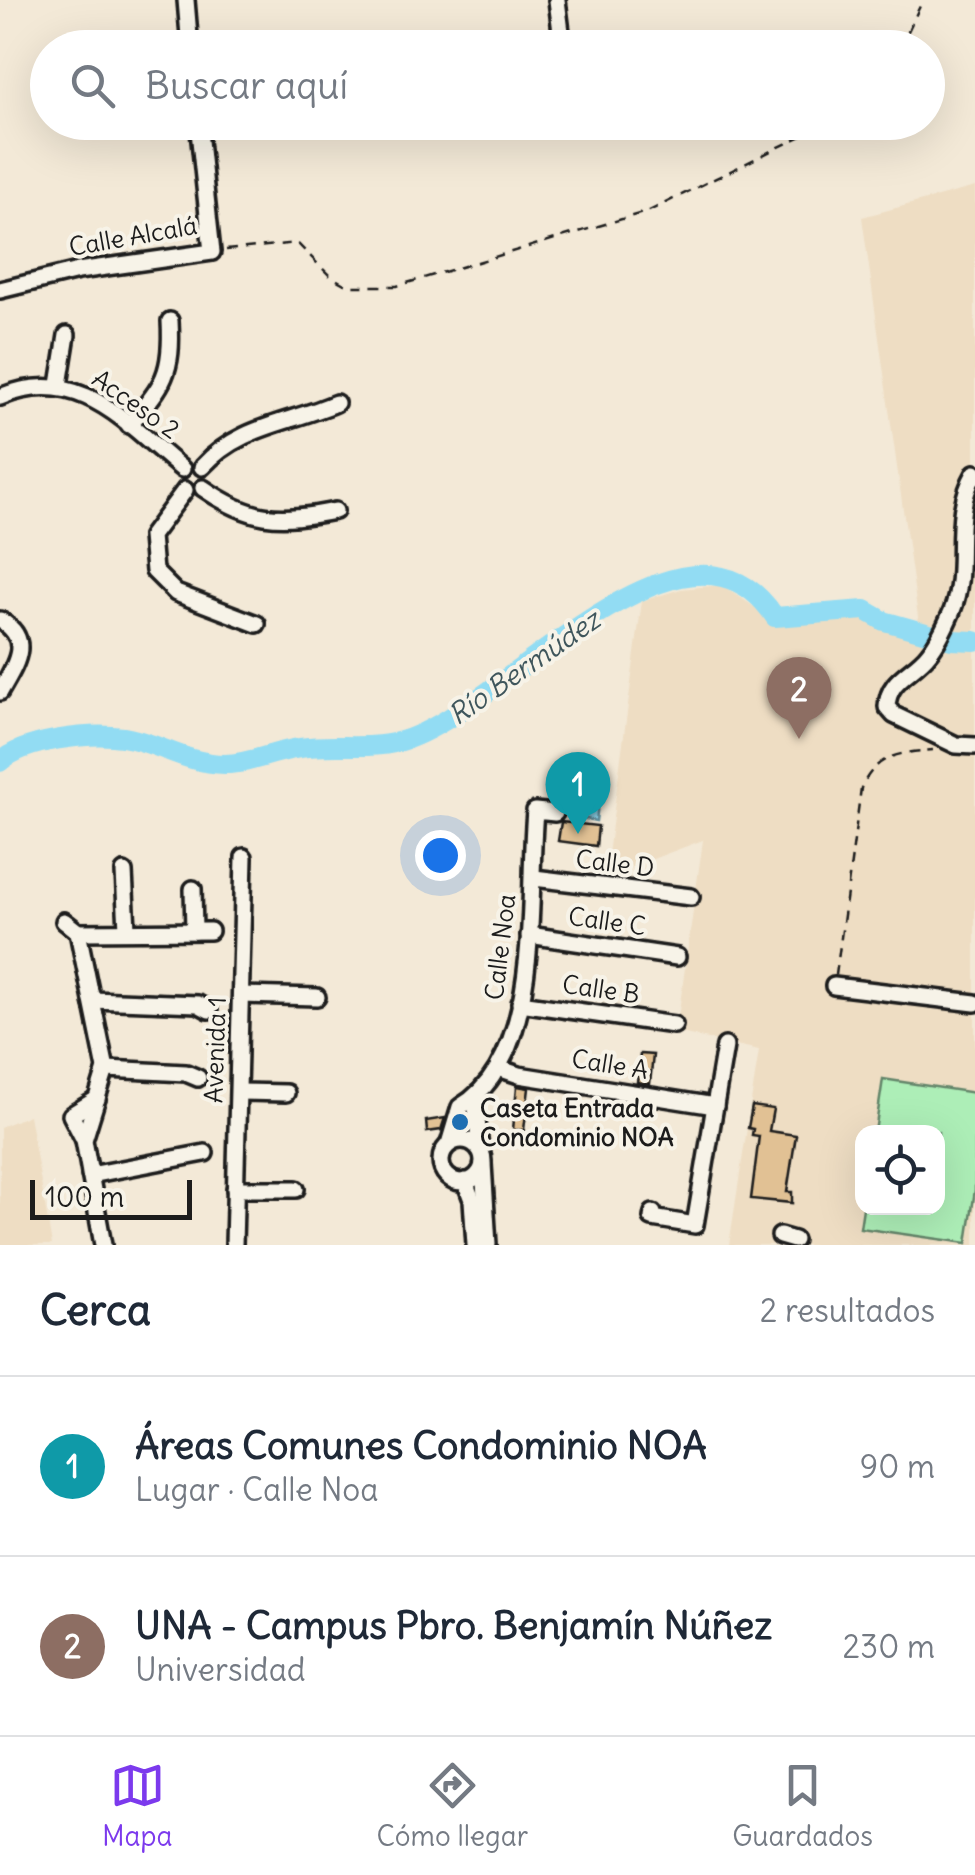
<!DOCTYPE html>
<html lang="es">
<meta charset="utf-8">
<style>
body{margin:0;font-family:Delius,sans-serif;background:#f2f2f3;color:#1f2937}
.controls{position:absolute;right:30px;bottom:30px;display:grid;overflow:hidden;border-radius:20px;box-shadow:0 10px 40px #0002}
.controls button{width:90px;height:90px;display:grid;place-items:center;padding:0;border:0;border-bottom:2px solid #e0e1e3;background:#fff;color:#1f2937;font:50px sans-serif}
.scale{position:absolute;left:30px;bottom:25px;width:162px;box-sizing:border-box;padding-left:10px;border:5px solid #1c1c1c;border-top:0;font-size:28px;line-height:35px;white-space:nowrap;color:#1c1c1c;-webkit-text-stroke:8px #f7f3e8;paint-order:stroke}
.you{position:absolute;left:440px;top:855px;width:35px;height:35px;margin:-25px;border:8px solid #fff;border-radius:50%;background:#1a73e8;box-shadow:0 0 0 15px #1a73e833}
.badge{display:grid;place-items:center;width:65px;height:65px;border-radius:50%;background:#7c3aed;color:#fff;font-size:32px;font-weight:700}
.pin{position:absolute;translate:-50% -82px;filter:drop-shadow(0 2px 5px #0008)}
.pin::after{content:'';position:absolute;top:52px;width:35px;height:30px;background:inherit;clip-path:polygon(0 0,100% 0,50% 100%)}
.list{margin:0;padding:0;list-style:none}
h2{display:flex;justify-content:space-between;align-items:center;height:130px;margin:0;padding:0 40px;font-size:42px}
h2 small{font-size:32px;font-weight:400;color:#747a83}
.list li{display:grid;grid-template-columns:65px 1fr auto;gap:30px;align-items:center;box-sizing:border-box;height:180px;padding:0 40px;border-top:2px solid #e0e1e3}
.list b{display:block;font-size:38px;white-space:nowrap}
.list p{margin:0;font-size:32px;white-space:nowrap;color:#747a83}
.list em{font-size:32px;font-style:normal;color:#747a83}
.icon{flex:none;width:55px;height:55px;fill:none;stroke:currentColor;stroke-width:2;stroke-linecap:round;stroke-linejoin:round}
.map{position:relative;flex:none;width:975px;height:1245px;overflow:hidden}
.search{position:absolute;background:#fff;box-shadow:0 10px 40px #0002;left:30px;right:30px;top:30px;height:110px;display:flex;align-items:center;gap:25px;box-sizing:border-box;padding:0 35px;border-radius:55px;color:#747a83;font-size:38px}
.sheet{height:490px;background:#fff}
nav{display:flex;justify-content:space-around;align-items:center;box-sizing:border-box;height:140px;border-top:2px solid #e0e1e3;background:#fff;font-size:28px;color:#747a83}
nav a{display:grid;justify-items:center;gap:5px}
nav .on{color:#7c3aed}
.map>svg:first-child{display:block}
</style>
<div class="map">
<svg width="975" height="1245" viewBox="0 0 975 1245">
<rect width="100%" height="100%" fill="#f3e9d7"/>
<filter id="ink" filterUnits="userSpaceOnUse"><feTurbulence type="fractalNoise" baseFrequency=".01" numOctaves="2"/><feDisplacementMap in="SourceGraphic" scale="20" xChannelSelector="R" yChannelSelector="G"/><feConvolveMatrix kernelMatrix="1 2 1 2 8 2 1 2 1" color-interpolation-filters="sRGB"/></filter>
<g filter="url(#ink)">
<g fill="#eeddc3" fill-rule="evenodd">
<path d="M 975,187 L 975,1245 L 729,1245 L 759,1050 L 676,1032 L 703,840 L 605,877 L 642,601 L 681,589 L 722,585 L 775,621 L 845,612 L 863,615 L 883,629 L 921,638 L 862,217 ZM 862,1132 L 938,1132 L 938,1208 L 862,1208 Z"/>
<polygon points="29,1115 52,1245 0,1245 0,1127"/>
</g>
<polygon fill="#adeeb7" stroke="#64856a" stroke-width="2.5" points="883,1079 975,1093 975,1190 967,1243 860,1228 863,1208 938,1208 938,1132 875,1132"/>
<polygon fill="#92dcf3" stroke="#638f9d" stroke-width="2.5" points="555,779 600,788 596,821 576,817 578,795 554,790"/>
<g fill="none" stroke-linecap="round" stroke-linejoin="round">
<path stroke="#92dcf3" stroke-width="20" d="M 0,762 C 24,740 90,732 123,737 C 158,742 183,763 225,764 C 250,764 275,751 300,748 C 332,743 367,750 398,742 C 497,718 685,480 775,617 L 865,610 L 884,621 L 951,640 L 975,641"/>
</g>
<g fill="#e1c194" stroke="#1c1c1c" stroke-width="2.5">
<polygon points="561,822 598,826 596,846 558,841"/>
<polygon points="640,1054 653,1055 650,1084 637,1082"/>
<polygon points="517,1086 529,1088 524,1130 513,1130"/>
<polygon points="752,1106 773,1109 769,1131 796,1135 787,1192 792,1192 792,1203 751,1199 759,1136 752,1135 753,1129 748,1128"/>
<polygon points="445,1118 441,1130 427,1132 426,1121"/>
</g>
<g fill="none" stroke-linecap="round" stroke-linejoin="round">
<defs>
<g id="minor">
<polyline points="186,0 190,48"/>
<polyline points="557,0 563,48"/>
<polyline points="0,290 78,271 212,252 198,122"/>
<polyline points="59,385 67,335"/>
<path d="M 0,397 C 79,364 125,422 182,469"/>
<path d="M 129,425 C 163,385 173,375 170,321"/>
<path d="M 202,467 C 239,426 287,424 336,403"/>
<path d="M 975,473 C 949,518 970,566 952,611 C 946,625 938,642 929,653 C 914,673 888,678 887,707 L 894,715 L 956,745 L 975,746"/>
<path d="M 203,488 C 252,522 278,522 335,511"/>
<polyline points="185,490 151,536 154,571 176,593 257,624"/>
<path d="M 0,620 C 34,640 15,665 0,692"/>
<polyline points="124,872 127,929"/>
<polyline points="534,878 691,897"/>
<polyline points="193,889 194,931"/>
<polyline points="64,921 78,932 106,1069 84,1140 103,1245"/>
<polyline points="78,932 210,931"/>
<polyline points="529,935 677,957"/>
<polyline points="834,986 975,1003"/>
<polyline points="242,995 317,997"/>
<polyline points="92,1000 198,1004 209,1010"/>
<polyline points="520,1003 674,1025"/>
<polyline points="498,1068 519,1075 715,1106"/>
<polyline points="106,1069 186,1073 198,1078"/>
<polyline points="239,1092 286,1093"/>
<polyline points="475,1100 480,1149"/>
<polyline points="84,1140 71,1115 97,1099"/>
<circle cx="462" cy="1161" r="21"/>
<path d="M 449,1144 L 460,1107 C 544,1057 527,896 535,811 L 555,813"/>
<polyline points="483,1164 488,1245"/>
<polyline points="90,1175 205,1153"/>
<polyline points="465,1181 472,1200 475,1245"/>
<polyline points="235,1189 296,1189"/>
<polyline points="653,1213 652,1218 695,1225 725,1046"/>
<polyline points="780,1236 794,1240"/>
<polyline points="234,1245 244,857"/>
</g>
</defs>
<use href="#minor" stroke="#1c1c1c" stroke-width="22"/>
<g stroke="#1c1c1c" stroke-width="2.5" stroke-dasharray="10 8" stroke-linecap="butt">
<polyline points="900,48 920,6"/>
<polyline points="226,250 297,243 330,276 348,286 397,286 649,211 830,122"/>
<path d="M 836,975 L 861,788 C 877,754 899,753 933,750"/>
</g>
<use href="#minor" stroke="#f7f3e8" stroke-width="15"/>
</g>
</g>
<circle fill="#1f6fb2" stroke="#f7f3e8" stroke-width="4" cx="460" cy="1122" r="10"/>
<g text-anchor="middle" stroke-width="8" stroke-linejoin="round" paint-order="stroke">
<g font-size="25" fill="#1c1c1c" stroke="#f7f3e8">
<text transform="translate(133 236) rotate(-10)" y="9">Calle Alcalá</text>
<text transform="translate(136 404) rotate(35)" y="9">Acceso 2</text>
<text transform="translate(615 863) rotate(7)" y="9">Calle D</text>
<text transform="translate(607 921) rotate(8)" y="9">Calle C</text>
<text transform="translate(500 947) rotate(-83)" y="9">Calle Noa</text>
<text transform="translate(601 989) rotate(8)" y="9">Calle B</text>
<text transform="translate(215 1050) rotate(-88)" y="9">Avenida 1</text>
<text transform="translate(610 1064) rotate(9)" y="9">Calle A</text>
</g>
<g font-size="25" font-weight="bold" fill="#1c1c1c" stroke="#f7f3e8" text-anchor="start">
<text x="480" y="1117">Caseta Entrada<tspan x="480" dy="29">Condominio NOA</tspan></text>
</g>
<g font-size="28" font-style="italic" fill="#3f565c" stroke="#f7f3e8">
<text transform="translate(524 667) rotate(-35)" y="10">Río Bermúdez</text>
</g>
</g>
</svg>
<div class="controls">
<button><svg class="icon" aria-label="locate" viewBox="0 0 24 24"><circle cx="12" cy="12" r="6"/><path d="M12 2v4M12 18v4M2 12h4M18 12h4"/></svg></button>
</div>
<div class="scale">100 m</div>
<div class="you"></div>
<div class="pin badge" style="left:578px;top:834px;background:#0f9aa8">1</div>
<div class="pin badge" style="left:799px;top:739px;background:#8d6e63">2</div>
<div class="search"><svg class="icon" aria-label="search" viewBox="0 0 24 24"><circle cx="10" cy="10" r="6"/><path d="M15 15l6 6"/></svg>Buscar aquí</div>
</div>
<section class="sheet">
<h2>Cerca<small>2 resultados</small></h2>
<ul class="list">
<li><span class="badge" style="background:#0f9aa8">1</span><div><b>Áreas Comunes Condominio NOA</b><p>Lugar · Calle Noa</p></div><em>90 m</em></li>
<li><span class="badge" style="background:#8d6e63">2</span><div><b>UNA - Campus Pbro. Benjamín Núñez</b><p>Universidad</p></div><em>230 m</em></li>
</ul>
</section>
<nav>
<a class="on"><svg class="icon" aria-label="map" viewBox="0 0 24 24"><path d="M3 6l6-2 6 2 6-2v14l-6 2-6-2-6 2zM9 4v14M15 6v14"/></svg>Mapa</a>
<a><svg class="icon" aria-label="directions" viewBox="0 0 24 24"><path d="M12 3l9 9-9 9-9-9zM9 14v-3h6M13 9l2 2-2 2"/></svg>Cómo llegar</a>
<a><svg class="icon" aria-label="saved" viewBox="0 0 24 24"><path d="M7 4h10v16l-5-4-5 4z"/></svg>Guardados</a>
</nav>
